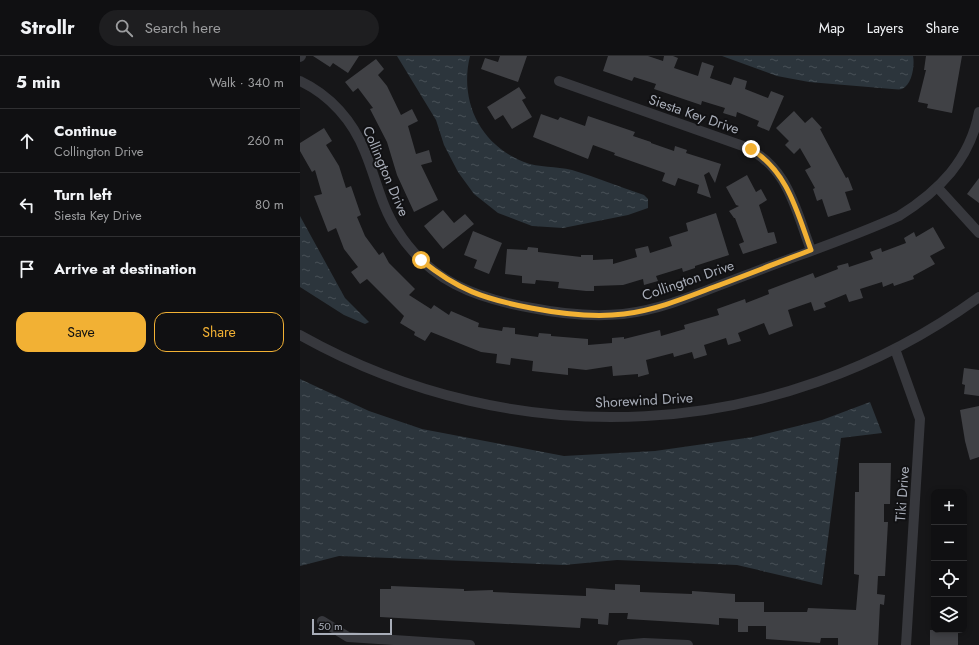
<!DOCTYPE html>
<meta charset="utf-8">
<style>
body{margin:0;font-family:Jost,sans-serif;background:#1e1e20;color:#f1f3f6}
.controls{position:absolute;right:12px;bottom:12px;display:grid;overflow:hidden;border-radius:8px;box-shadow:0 2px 6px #0003}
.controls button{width:36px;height:36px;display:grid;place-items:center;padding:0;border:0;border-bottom:1px solid #303032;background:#101012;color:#f1f3f6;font:20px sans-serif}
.scale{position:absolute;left:12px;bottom:10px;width:80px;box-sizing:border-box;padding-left:4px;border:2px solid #a8adb8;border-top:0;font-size:11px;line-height:14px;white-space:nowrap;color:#a8adb8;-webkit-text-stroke:3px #111113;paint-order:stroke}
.stop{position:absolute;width:12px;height:12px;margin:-9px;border:3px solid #f2b134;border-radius:50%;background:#fff}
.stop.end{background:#f2b134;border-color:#fff;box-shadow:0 1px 4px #0008}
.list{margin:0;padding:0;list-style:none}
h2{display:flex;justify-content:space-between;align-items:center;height:52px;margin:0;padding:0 16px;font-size:17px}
h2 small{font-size:13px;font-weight:400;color:#9c9d9f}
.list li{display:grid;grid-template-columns:26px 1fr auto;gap:12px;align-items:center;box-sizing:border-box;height:64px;padding:0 16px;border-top:1px solid #303032}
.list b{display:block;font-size:15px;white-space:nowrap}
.list p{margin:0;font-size:13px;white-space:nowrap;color:#9c9d9f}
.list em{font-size:13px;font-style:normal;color:#9c9d9f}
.actions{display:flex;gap:8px;padding:12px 16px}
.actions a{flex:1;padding:9px 0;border:1px solid #f2b134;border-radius:12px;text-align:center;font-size:14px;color:#f2b134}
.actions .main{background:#f2b134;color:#111}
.icon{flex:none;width:22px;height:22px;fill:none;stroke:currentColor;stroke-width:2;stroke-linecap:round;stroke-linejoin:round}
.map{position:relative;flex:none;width:679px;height:589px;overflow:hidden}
header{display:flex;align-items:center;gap:24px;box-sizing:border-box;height:56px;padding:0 20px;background:#101012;border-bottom:1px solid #303032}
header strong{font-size:19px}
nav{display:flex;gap:22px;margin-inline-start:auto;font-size:14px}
.search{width:280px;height:36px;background:#1e1e20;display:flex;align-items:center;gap:10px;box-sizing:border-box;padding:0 14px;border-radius:22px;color:#9c9d9f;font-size:15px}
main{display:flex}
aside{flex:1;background:#101012}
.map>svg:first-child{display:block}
</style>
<header>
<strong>Strollr</strong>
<div class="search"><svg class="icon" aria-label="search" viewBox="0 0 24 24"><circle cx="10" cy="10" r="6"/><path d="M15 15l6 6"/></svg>Search here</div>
<nav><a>Map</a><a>Layers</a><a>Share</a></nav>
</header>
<main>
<aside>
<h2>5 min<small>Walk · 340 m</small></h2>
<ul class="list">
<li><svg class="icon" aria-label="ahead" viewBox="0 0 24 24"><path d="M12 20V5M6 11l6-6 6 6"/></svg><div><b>Continue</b><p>Collington Drive</p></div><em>260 m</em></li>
<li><svg class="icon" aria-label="left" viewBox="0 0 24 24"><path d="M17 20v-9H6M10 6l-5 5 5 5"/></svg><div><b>Turn left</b><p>Siesta Key Drive</p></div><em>80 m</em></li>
<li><svg class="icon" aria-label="arrive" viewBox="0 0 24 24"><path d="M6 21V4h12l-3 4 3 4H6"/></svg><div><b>Arrive at destination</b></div></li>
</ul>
<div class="actions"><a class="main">Save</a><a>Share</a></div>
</aside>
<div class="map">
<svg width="679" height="589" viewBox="0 0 679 589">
<defs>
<pattern id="water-ripples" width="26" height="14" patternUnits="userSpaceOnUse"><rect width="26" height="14" fill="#2c353c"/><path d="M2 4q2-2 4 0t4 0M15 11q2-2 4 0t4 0" fill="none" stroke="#485056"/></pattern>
</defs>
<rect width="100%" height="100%" fill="#161618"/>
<g fill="url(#water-ripples)">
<path d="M 97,0 L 170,0 C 159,45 180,89 224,106 C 239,112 256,110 272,114 C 296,121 320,131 344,139 L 348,143 L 348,152 L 328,159 L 263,172 L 232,170 L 198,157 L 174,138 L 158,116 L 144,89 L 136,64 Z"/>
<path d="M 422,0 L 613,0 C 615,9 612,29 602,33 C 599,34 595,33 592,33 L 509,26 L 477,20 Z"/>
<polygon points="0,160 45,242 69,266 65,268 44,259 0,231"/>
<polygon points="0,323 69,355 122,373 264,400 355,395 453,381 522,364 570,346 582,377 541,382 522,529 437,509 317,504 264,509 39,500 0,510"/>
</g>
<g fill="#404145">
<polygon points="13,0 59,0 48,17 33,7 30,11"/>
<polygon points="200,0 227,0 218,26 181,13 185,2 198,6"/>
<polygon points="308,0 348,0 363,5 364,0 373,0 378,2 374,12 398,20 402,6 414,10 410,22 431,29 434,21 447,25 445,33 468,42 471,35 484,40 469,75 457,70 459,65 437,56 436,61 423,57 425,52 402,45 401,49 354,33 356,28 334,21 332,25 303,15"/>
<polygon points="626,0 662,0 652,57 627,52 628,48 618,46 626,14 624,14"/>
<polygon points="76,3 84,13 78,19 87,30 101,59 112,53 118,65 108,70 116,98 129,94 132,106 121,109 138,144 114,156 97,119 87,86 70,53 73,52 58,32 53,36 45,26"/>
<polygon points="219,31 226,42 222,44 232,61 212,73 203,59 195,64 187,51"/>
<polygon points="494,55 505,67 512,61 522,72 520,73 546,122 548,121 553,134 545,136 551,154 528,161 522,143 517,145 513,133 515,132 505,114 511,111 500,92 494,98 485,89 489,85 476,72"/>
<polygon points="241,58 258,64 260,61 285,70 288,60 335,76 333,80 351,86 351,87 374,95 375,90 387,94 386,97 421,108 415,127 409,116 404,119 411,142 397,137 399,129 378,122 375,130 362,125 365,117 314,99 315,97 293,89 288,103 233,81"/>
<polygon points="24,72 32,85 26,89 39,110 46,132 51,130 61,159 57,161 65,180 79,199 83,196 89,207 115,233 109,239 131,253 134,249 149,259 151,255 179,267 178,271 202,275 203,271 215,272 215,278 238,281 239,277 251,278 251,280 288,283 288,289 312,287 312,282 324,281 324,283 360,274 361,280 385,273 384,269 419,259 417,253 445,243 446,247 469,238 468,234 513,217 515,222 538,213 537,210 548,207 549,211 573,203 570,196 581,192 582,196 606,187 604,182 614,176 616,181 633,171 645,192 630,200 635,208 613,220 614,223 594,230 593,227 583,231 582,226 560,233 563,242 549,246 546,238 524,247 526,251 514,255 511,246 488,254 493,270 469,279 464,267 438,277 441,285 428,289 426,282 404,289 407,299 394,303 392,296 374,301 373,297 346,304 349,318 338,321 338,318 313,320 312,310 286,314 268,312 268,319 232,315 233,305 211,302 210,309 196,307 197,298 181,296 131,276 125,285 114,279 115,276 100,267 104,260 67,223 60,228 51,216 58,211 44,193 36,172 28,176 14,140 22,138 15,114 12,116 0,95 0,87"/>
<polygon points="447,119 456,136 461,133 467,144 459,149 468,177 474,176 477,187 443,198 439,188 444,186 435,162 434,162 429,155 439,150 436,149 426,131"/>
<polygon points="679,122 679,147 667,138"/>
<polygon points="143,154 154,167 165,158 174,168 143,193 124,170"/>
<polygon points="416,157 429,199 395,210 395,212 383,216 382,212 356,220 358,225 344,229 343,223 323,229 294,230 294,235 286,235 258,232 259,226 236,224 235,228 222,227 222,220 205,218 207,193 227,194 228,191 238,192 238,196 281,201 281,199 293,199 293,204 313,203 313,208 337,201 335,193 348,190 350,197 372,190 369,181 388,175 386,167"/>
<polygon points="173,175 202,187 189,218 174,212 177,204 164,199"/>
<polygon points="664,312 679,314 679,340 664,338 665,329 662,328"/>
<polygon points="679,350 679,401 670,404 665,385 660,354"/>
<polygon points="559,407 591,407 590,448 584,448 584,466 588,466 585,520 578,520 577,538 585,539 584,549 580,548 578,589 538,589 538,582 521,582 520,587 466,583 466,570 448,570 448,576 438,576 438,563 419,562 419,569 409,568 327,563 328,557 309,557 308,569 298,568 298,563 281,562 280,572 80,561 80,533 91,533 91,530 164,533 164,535 193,534 193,536 286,540 286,532 315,534 315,528 340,529 340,536 392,538 392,535 435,538 435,546 464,546 464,556 507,556 508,552 556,554 559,519 554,518 555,436 559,436"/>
<rect x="630" y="574" width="28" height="15"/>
</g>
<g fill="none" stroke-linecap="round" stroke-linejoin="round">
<g stroke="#37383d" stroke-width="10">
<polyline points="0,1 1,0"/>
<path d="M 0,25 C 30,39 53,65 65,96 C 76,122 81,150 97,174 C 129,225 175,242 232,252 C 262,258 292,261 323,258 C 368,253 410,232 452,217 C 501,198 551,182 599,160 C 639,135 670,104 679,56"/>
<path d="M 259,25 L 443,90 C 488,110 495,152 511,194"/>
<polyline points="638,132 679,177"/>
<path d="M 0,279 C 216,400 478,387 679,241"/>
<polyline points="595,293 620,363 606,589"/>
<polyline points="22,565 48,581 170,589"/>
<polyline points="322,589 344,587 388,589"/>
</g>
</g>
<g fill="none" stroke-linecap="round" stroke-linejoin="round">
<path stroke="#f2b134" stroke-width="5" d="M 121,204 C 158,234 184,243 231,252 C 262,258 293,262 324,258 C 356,254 385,242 414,231 C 447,219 479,206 511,194 C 497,156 488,116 451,93"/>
</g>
<g text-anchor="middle" stroke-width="4" stroke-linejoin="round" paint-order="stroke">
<g font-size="14" fill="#a8adb8" stroke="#111113">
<text transform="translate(394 58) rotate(19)" y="5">Siesta Key Drive</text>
<text transform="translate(86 115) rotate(67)" y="5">Collington Drive</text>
<text transform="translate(388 224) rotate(-19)" y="5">Collington Drive</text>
<text transform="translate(344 344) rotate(-3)" y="5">Shorewind Drive</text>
<text transform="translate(602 438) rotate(-86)" y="5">Tiki Drive</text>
</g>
</g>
</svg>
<div class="controls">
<button>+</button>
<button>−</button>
<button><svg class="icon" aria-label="locate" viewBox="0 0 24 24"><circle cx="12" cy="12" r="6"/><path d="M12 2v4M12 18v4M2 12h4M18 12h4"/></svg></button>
<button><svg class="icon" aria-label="layers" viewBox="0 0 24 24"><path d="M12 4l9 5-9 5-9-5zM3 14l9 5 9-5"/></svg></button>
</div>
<div class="scale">50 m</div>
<div class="stop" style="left:121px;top:204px"></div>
<div class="stop end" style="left:451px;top:93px"></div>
</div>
</main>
